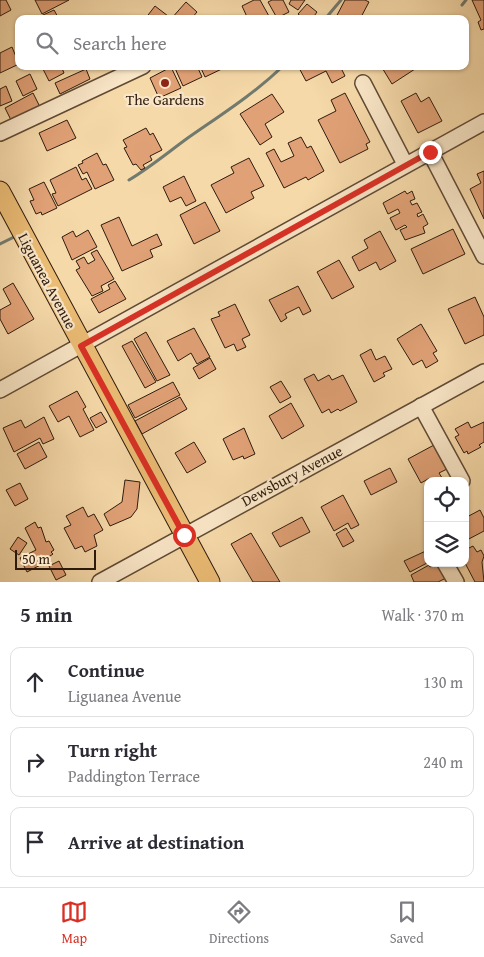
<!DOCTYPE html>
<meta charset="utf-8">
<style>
body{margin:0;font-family:"Gentium Book Plus",serif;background:#f2f2f3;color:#2b2b33}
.controls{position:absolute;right:15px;bottom:15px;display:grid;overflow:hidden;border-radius:10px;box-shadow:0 1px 4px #0004}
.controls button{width:45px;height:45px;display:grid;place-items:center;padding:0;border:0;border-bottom:1px solid #e1e1e2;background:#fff;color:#2b2b33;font:25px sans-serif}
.scale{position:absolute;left:15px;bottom:12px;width:81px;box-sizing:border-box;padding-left:5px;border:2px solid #2e1b0e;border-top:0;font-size:14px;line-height:18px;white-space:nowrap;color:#2e1b0e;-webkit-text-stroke:4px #f9e6c7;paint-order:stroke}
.stop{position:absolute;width:15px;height:15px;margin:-11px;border:4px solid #d93025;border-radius:50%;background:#fff}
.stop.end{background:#d93025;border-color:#fff;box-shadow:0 1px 5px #0008}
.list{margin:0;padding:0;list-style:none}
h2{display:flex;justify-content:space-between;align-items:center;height:65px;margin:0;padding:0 20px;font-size:21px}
h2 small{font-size:16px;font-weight:400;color:#7c7c81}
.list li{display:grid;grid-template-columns:32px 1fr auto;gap:15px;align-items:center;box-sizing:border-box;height:70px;margin:0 10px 10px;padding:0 10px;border:1px solid #e1e1e2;border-radius:10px}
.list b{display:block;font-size:19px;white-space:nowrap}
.list p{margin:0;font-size:16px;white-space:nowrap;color:#7c7c81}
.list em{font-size:16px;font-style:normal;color:#7c7c81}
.icon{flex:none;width:28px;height:28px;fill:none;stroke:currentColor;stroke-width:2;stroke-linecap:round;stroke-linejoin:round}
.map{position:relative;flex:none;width:484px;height:582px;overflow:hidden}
.search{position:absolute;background:#fff;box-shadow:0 1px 4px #0004;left:15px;right:15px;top:15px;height:55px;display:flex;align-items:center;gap:12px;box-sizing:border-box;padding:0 18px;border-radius:10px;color:#7c7c81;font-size:19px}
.sheet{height:305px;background:#fff}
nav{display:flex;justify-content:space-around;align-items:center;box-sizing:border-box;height:70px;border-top:1px solid #e1e1e2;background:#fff;font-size:14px;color:#7c7c81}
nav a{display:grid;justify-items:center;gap:2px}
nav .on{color:#d93025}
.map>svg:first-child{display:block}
</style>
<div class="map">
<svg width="484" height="582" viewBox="0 0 484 582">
<rect width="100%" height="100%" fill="#f6d9a9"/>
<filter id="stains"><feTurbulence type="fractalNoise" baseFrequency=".004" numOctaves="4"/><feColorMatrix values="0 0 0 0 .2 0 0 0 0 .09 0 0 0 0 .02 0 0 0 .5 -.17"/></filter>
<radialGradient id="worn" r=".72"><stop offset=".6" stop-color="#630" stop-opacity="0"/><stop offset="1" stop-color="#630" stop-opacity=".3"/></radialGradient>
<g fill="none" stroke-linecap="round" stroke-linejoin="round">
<g stroke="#717a6f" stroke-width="3">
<polyline points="462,5 466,0"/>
<polyline points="325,19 341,0"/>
<path d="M 129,180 C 149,168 166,154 185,140 C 219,116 253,95 283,66"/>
<polyline points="0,244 16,236"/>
</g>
</g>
<g fill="#e1a176" stroke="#2e1b0e">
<polygon points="0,0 6,0 11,10 0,16"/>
<polygon points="35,0 69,0 42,14"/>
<polygon points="254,0 260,0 270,18 248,19 242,6"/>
<polygon points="272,0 283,0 289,12 277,18 268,2"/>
<polygon points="291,0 305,0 298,10 289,4"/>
<polygon points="345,0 365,0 369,2 360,19 335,19"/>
<polygon points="472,0 484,0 484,29 481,30 478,22 481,20"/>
<polygon points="186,2 197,12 191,19 171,19"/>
<polygon points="307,4 317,12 312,19 304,19 298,14"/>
<polygon points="155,6 168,16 167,19 145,19"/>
<polygon points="54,10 59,19 45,19 43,15"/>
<polygon points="12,47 19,64 0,73 0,53"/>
<polygon points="61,66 64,73 49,81 42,67"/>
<polygon points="174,66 197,66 202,77 183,86"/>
<polygon points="200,66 228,66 205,77"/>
<polygon points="298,66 340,66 345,76 332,83 326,71 306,81"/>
<polygon points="381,66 413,66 415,69 392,84"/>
<polygon points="171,67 181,88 159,98 150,78"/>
<polygon points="86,69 90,79 60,94 55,83"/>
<polygon points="30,74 37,89 23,96 16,81"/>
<polygon points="6,86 12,101 0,106 0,89"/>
<polygon points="33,93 40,107 12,122 5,108"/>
<polygon points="345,93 370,142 366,144 368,149 340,163 318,120 336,111 331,100"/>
<polygon points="416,93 421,102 429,97 442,121 418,133 401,101"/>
<polygon points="272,94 284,112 265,124 272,137 260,145 240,114"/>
<polygon points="67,120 76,138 47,151 39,133"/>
<polygon points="146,128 150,135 153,133 162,150 150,156 152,160 143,165 145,168 141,170 136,164 133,165 124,148 127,147 123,140"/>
<polygon points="301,137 307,148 311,146 324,171 308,180 306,177 284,188 266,153 274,149 281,162 294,156 288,143"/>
<polygon points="97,153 103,165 106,164 114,180 95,189 87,172 83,174 78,165 83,163 82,161"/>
<polygon points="249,158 264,186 251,192 254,198 226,213 211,185 234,173 231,167"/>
<polygon points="76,167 82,180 86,178 92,189 58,206 52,194 56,193 50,180"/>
<polygon points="484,171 484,219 470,189 481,183 477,174"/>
<polygon points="184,176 196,201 186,206 181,197 170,202 163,187"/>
<polygon points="44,182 57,208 42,215 41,212 36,214 30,201 34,200 29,189"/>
<polygon points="405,191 407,194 412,191 415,199 410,201 412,205 417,203 422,212 417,214 418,217 423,214 428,224 423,227 425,233 405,240 400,230 407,227 405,225 396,230 390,218 400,213 398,209 388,214 383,203"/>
<polygon points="205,202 220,231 194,244 180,215"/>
<polygon points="119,217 132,246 157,234 162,245 150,250 153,257 122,271 101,225"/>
<polygon points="453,229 465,254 423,274 411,249"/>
<polygon points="88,230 97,247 72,260 62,237 73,231 76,237"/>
<polygon points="380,231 396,261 380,270 376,262 359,271 352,257 368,248 364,240"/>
<polygon points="97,250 114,279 101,286 103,291 92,296 76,270 80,268 76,261 84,257 88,264 95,260 91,253"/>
<polygon points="339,260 354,287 332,299 317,272"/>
<polygon points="115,281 126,299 99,313 91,299 110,289 108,285"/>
<polygon points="13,283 34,319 8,334 0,319 0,310 11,304 3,289"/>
<polygon points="298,286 311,311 303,315 299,307 285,314 287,318 281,322 269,300"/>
<polygon points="475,297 484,317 484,335 465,344 448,309"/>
<polygon points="235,304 250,335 242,339 246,347 237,351 234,344 225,348 211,319 220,316 218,312"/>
<polygon points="421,324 437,351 433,353 438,361 426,368 422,360 413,365 397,339"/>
<polygon points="194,328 210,357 197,364 191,353 178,361 167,341"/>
<polygon points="146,332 170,375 157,381 134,339"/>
<polygon points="132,341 156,382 145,388 122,346"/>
<polygon points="371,349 376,360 385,356 392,369 383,373 385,376 374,382 360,355"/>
<polygon points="210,358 216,369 199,379 193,368"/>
<polygon points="314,374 318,381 329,375 332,380 343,375 357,402 340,411 338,409 331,413 329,409 322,413 304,379"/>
<polygon points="281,381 291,397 280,403 270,387"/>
<polygon points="173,382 180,395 135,418 128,405"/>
<polygon points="77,391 86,407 83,409 94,430 80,437 69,416 58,422 49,406"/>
<polygon points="180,397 187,409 142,434 135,421"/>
<polygon points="291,403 304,426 282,439 269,416"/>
<polygon points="101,412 107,422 96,428 90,418"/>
<polygon points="44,417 54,439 43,444 40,438 14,452 3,428 21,420 25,428"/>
<polygon points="468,422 471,428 484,422 484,442 479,445 481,447 468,454 467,451 464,453 455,437 459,435 455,429"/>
<polygon points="244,428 255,454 244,459 243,456 233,460 223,439"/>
<polygon points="39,442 47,457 25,469 17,454"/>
<polygon points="194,442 206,462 187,473 175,453"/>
<polygon points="434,445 447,469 439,473 444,481 428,479 421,483 408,459"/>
<polygon points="390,468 397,482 371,495 364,481"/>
<polygon points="125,480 140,482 137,509 131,517 110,526 104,514 122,502"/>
<polygon points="20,483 28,499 15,506 6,490"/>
<polygon points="343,495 359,525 351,529 348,523 334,531 321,507"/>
<polygon points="83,507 88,517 94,514 103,530 94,535 97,546 85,552 82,546 75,549 64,528 71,525 66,516"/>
<polygon points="480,510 484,518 484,531 465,541 465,518"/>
<polygon points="302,517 310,532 280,547 272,533"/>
<polygon points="35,522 38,528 41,527 46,542 49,541 54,550 51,552 53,554 47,558 48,561 27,572 20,558 36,550 25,528"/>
<polygon points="346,528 354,541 343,547 336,534"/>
<polygon points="251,533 280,582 253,582 231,544"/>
<polygon points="18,537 27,543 19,555 10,549"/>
<polygon points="473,546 477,552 481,550 484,556 482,562 484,582 475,582 465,563 465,550"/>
<polygon points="428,550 428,558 426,559 427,563 410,572 404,561"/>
<polygon points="59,561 66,575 56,580 49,566"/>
<polygon points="439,563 446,578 438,582 414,582 411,575 429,565 430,567"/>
</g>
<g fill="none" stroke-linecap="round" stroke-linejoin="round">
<defs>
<g id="minor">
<polyline points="363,83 405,164"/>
<polyline points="0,133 143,66"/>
<polyline points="430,152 484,256"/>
<polyline points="0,390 484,122"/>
<polyline points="421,406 462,481"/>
<polyline points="445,563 456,582"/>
<polyline points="100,582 484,372"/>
</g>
<polyline id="major" points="0,191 210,582"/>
</defs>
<use href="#minor" stroke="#604a35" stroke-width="18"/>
<use href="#major" stroke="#2e1b0e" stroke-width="21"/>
<use href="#minor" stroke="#f9e6c7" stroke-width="15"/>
<use href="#major" stroke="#ebbc74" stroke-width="19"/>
</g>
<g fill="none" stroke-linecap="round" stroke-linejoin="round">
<polyline stroke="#d93025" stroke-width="6" points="184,535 81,346 430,152"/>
</g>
<circle fill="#8f2418" stroke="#f9e6c7" stroke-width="2" cx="165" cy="83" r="5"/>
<g text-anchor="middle" stroke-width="4.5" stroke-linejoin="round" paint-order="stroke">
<g font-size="15" fill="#2e1b0e" stroke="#f9e6c7">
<text x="165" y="105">The Gardens</text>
</g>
<g font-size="15" fill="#2e1b0e" stroke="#f9e6c7">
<text transform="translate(47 281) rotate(62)" y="5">Liguanea Avenue</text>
<text transform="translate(292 476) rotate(-28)" y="5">Dewsbury Avenue</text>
</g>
</g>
<rect width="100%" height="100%" filter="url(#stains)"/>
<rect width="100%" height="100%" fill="url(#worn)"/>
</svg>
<div class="controls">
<button><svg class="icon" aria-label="locate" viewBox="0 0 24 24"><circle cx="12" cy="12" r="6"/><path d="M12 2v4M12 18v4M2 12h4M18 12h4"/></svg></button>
<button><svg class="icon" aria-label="layers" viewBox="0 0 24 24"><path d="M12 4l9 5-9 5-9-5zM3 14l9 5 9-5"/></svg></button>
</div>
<div class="scale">50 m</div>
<div class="stop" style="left:184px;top:535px"></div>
<div class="stop end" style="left:430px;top:152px"></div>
<div class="search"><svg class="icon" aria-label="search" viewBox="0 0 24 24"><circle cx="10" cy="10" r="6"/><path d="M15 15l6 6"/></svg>Search here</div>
</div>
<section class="sheet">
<h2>5 min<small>Walk · 370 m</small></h2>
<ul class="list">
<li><svg class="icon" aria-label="ahead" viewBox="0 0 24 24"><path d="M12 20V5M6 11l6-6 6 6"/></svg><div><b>Continue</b><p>Liguanea Avenue</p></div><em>130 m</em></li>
<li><svg class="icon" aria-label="right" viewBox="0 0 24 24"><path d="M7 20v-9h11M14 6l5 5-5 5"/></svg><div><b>Turn right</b><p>Paddington Terrace</p></div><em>240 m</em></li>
<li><svg class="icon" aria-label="arrive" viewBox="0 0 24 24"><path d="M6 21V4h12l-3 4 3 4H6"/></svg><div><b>Arrive at destination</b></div></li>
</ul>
</section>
<nav>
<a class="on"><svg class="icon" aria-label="map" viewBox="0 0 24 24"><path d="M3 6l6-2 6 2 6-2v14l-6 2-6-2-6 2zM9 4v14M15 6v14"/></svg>Map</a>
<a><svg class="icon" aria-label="directions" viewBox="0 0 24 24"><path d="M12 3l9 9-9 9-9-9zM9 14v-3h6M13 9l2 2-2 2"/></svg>Directions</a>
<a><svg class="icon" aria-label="saved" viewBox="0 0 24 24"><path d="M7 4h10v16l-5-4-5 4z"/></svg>Saved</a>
</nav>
